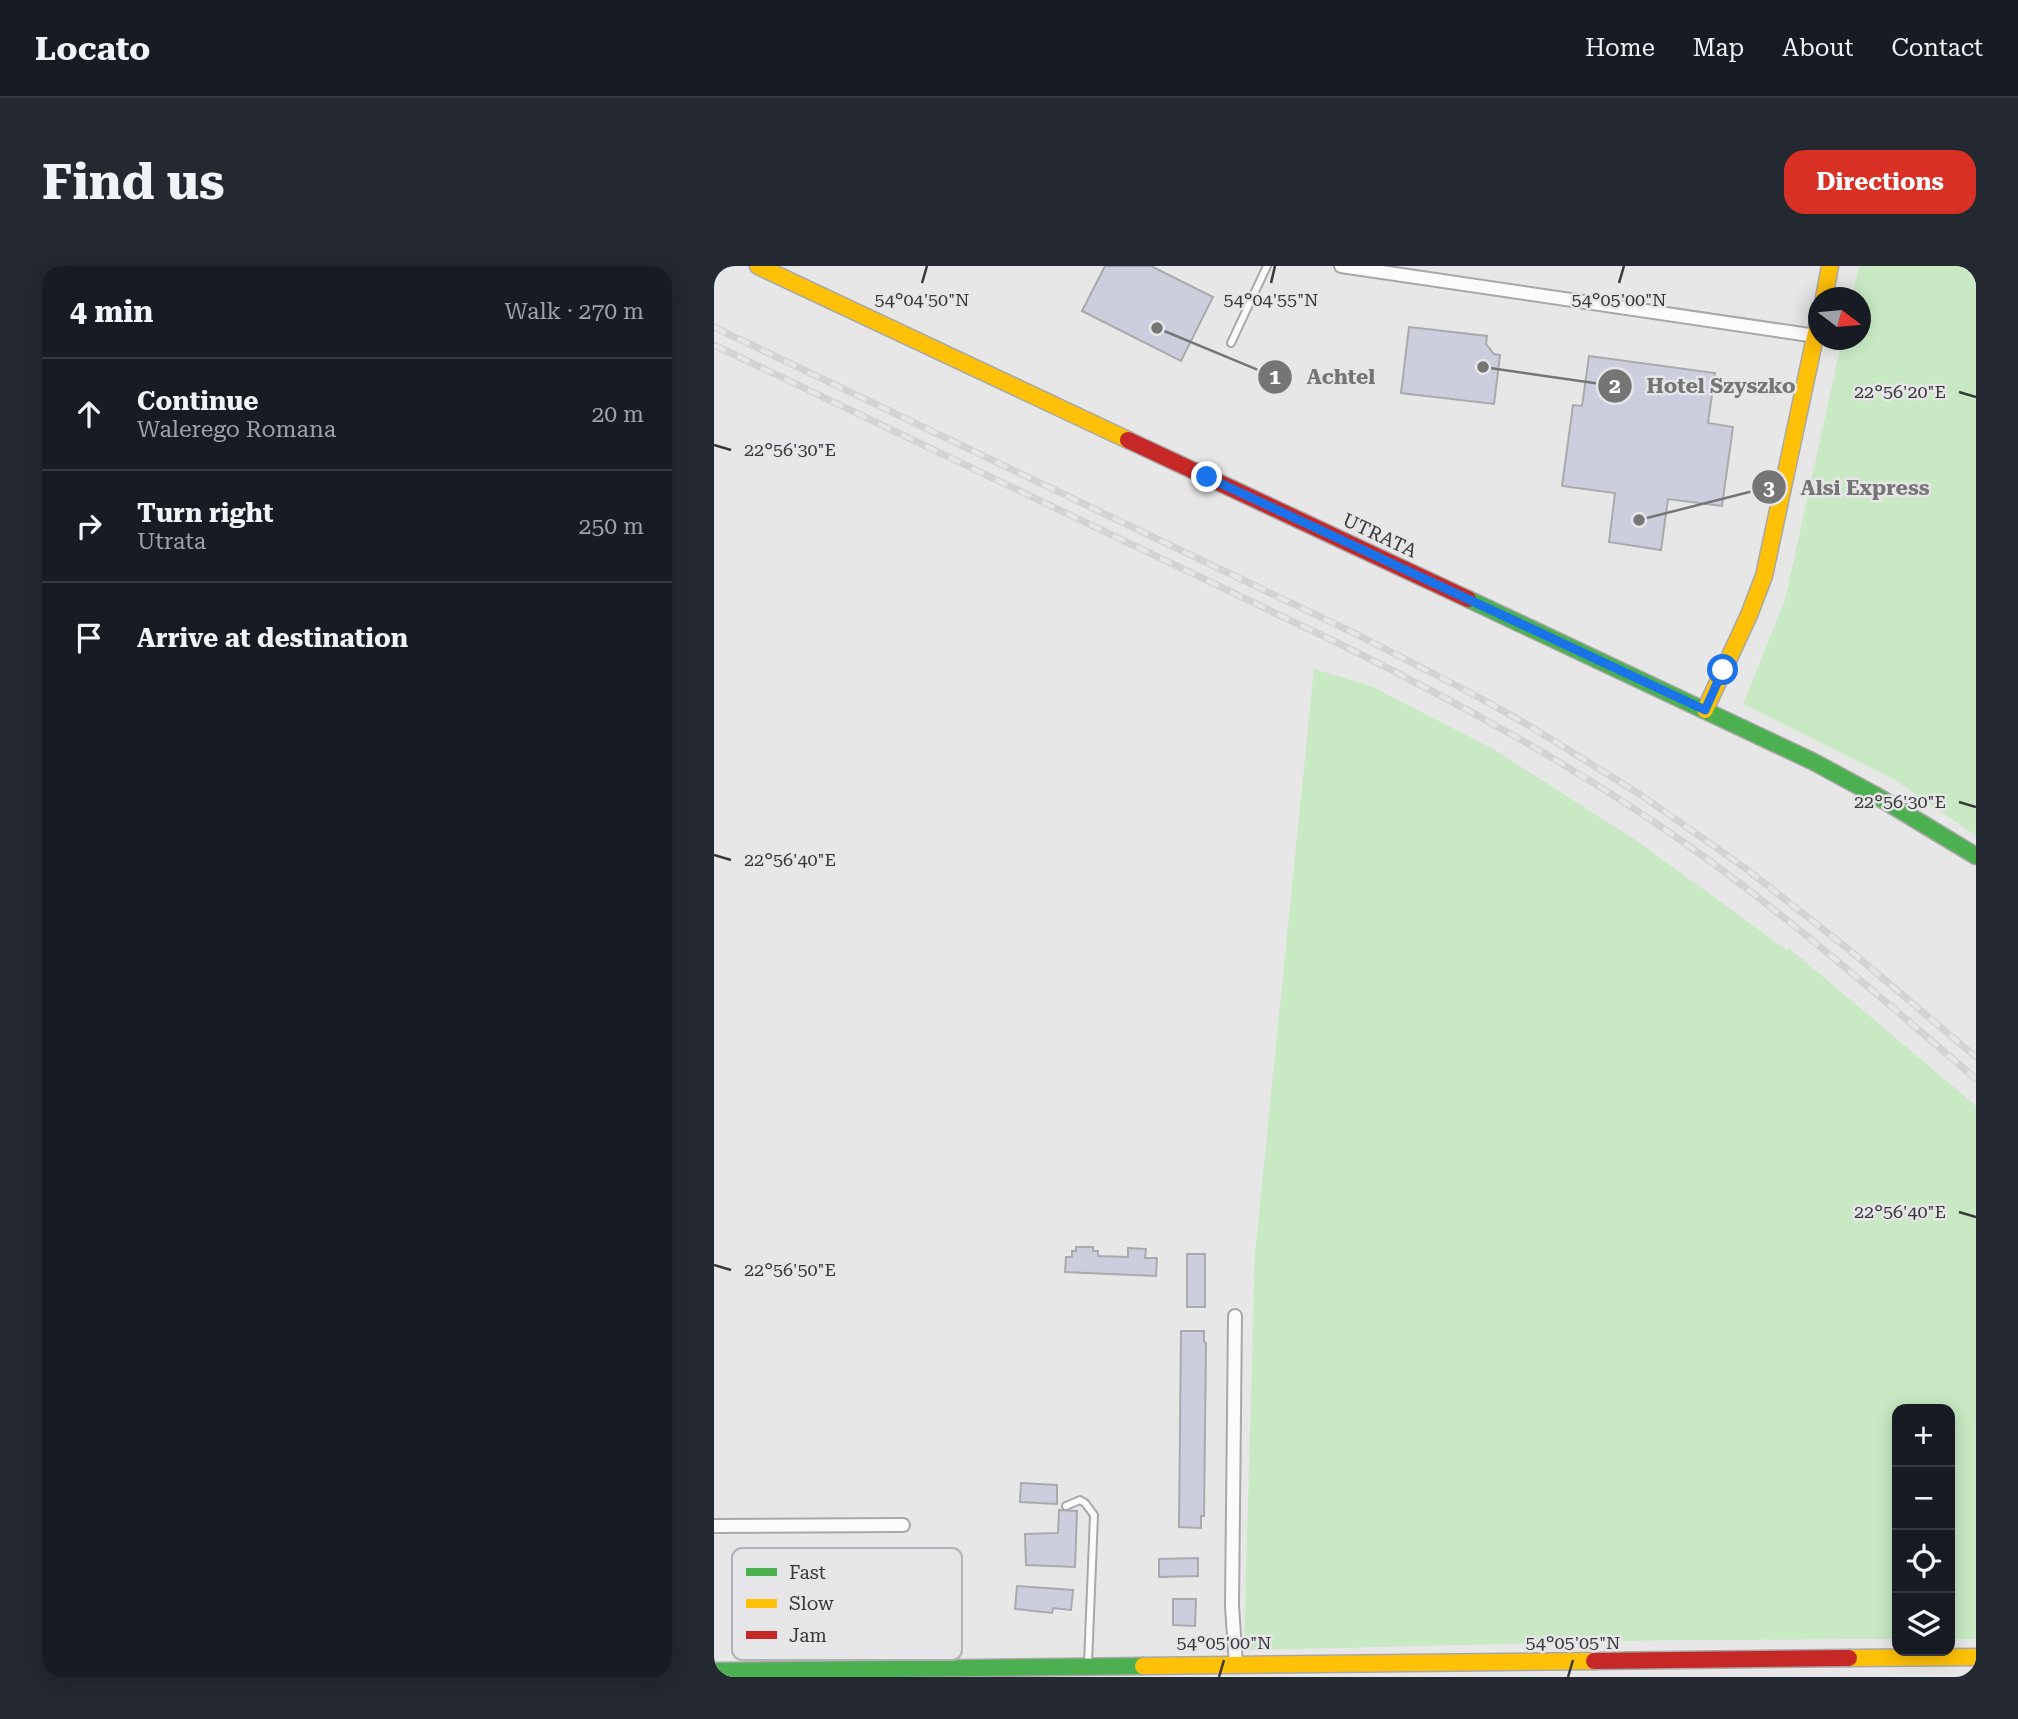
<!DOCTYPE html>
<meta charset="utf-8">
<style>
body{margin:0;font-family:"Roboto Serif",serif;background:#242831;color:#f1f3f6}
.controls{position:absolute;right:21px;bottom:21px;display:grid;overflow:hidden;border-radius:14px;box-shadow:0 4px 18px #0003}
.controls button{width:63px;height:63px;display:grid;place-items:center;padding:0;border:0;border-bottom:2px solid #363941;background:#171b24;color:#f1f3f6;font:35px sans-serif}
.compass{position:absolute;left:1094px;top:21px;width:63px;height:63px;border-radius:50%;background:#171b24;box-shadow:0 4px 18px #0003;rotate:106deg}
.stop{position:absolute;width:21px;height:21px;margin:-16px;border:5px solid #1a73e8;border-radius:50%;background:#fff}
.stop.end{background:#1a73e8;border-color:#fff;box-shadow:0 2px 7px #0008}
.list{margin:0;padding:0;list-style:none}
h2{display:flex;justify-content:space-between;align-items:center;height:91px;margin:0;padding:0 28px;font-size:30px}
h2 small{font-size:23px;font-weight:400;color:#9ea1a6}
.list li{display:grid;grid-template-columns:46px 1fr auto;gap:21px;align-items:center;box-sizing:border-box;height:112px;padding:0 28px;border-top:2px solid #363941}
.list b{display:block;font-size:26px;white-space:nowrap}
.list p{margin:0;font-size:23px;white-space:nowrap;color:#9ea1a6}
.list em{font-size:23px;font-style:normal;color:#9ea1a6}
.icon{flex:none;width:38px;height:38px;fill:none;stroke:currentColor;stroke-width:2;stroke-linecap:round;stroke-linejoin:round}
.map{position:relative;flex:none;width:1262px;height:1411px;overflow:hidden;border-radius:21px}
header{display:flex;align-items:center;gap:42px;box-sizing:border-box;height:98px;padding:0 35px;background:#171b24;border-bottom:2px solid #363941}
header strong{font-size:33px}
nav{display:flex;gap:38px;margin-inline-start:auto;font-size:24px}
.intro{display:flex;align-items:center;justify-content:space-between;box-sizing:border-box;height:168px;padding:0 42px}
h1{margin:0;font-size:49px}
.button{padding:18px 32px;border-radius:21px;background:#d93025;color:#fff;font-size:24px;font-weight:700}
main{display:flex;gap:42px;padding:0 42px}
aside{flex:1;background:#171b24;border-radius:21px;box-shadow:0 4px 18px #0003}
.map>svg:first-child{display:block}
</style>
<header>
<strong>Locato</strong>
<nav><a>Home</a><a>Map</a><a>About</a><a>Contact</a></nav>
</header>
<div class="intro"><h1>Find us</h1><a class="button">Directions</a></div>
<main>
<aside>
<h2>4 min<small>Walk · 270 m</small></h2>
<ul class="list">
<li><svg class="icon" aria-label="ahead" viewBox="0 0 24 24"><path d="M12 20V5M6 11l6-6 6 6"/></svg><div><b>Continue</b><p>Walerego Romana</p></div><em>20 m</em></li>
<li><svg class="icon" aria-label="right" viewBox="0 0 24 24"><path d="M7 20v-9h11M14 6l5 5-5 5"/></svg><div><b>Turn right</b><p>Utrata</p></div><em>250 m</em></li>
<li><svg class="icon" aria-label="arrive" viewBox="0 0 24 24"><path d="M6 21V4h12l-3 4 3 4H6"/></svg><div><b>Arrive at destination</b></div></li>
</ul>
</aside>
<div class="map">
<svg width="1262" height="1411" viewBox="0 0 1262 1411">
<rect width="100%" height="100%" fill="#e7e7e8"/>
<g fill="#c8e9c3">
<polygon points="1145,0 1262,0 1262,570 1181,514 1029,438 1071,334 1128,74 1146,74 1146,32 1138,31"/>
<polygon points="600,403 657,420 779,483 923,575 1074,685 1075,682 1262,840 1262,1373 1236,1373 1236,1143 1183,1143 1183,1373 959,1374 530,1384 541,988"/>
</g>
<g fill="#cccede" stroke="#aaaaac" stroke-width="2">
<polygon points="391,0 437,0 499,31 467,95 368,45"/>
<polygon points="695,61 773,70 772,78 780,88 786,89 780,138 687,127"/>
<polygon points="875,90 1001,107 994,157 1019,161 1008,240 954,233 947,284 895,276 901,227 848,220 859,139 868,140"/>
<polygon points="362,981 379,981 379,985 384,985 384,990 414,991 414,982 432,983 431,992 443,992 442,1010 351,1006 352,991 358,991 358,985 362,985"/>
<rect x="473" y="988" width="18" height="53"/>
<polygon points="467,1065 490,1065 490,1076 492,1077 490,1250 487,1250 487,1262 465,1261"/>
<polygon points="307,1217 343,1219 343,1238 306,1236"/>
<polygon points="345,1244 363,1245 361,1301 312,1299 311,1268 344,1267"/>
<polygon points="484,1292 484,1310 445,1311 445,1293"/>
<polygon points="303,1320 359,1324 357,1344 339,1342 338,1347 301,1343"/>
<polygon points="459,1333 482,1333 481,1360 459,1359"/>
</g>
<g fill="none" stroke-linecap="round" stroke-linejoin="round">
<defs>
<g id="lane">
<polyline points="517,77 553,0"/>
<polyline points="352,1240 366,1234 371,1237 380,1249 374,1398"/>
</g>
<g id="street">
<polyline points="627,0 1102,70"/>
<polyline points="521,1050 518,1340 522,1399"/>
<polyline points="0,1260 189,1259"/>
</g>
<g id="fast">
<polyline points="754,333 1098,495 1161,529 1262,590"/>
<polyline points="0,1405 429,1400"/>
</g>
<g id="slow">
<polyline points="44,0 414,174"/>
<polyline points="1110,32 1116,0"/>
<polyline points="991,444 1035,349 1050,310 1104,57"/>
<polyline points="1135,1392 1262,1391"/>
<polyline points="429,1400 880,1395"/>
</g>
<g id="jam">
<polyline points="414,174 754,333"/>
<polyline points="880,1395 1135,1392"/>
</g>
</defs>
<use href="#lane" stroke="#a8a8a9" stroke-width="10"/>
<use href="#street" stroke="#a8a8a9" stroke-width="16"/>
<use href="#fast" stroke="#a8a8a9" stroke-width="19"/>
<use href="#slow" stroke="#a8a8a9" stroke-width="19"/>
<use href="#jam" stroke="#a8a8a9" stroke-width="19"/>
<use href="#lane" stroke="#fbfbfc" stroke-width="6"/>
<use href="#street" stroke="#fbfbfc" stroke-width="12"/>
<use href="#fast" stroke="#4caf50" stroke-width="16"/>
<use href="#slow" stroke="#ffc107" stroke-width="16"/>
<use href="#jam" stroke="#c62828" stroke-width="16"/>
<defs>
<g id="rail">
<polyline points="0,61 642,368 757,427 814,459 924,527 1031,602 1133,682 1262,791"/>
<path d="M 0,79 L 624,377 C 734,432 841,489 943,558 C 1056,634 1158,724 1262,813"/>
</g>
</defs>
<use href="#rail" stroke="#d3d3d4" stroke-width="7"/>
<use href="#rail" stroke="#e6e6e9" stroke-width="4.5" stroke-dasharray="13" stroke-linecap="butt"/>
</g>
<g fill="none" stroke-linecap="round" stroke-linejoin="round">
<polyline stroke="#1a73e8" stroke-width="9" points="493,211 991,444 1009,404"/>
</g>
<path fill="none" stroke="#383839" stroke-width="2.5" d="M 208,17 L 213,0M 557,17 L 561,0M 905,17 L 910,0M 1245,126 L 1262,131M 0,179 L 17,184M 1245,536 L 1262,541M 0,589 L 17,594M 1245,946 L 1262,951M 0,999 L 17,1004M 505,1411 L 510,1394M 854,1411 L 859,1394"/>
<g text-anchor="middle" stroke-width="5" stroke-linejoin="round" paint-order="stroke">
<g font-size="19" fill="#383839" stroke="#e6e6e9">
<text transform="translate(666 269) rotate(25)" y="7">UTRATA</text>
</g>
</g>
<rect x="18" y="1282" width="230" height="112" rx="10" fill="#e6e6e9" stroke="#b2b2b4" stroke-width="2"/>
<rect x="32" y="1302" width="31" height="8" fill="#4caf50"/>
<rect x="32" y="1333" width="31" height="9" fill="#ffc107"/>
<rect x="32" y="1365" width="31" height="8" fill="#c62828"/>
<g font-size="19" fill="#383839">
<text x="75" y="1313">Fast</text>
<text x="75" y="1344">Slow</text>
<text x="75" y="1376">Jam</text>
</g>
<g font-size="18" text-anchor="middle" fill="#383839" stroke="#e6e6e9" stroke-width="5" stroke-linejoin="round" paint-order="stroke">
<text x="208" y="40">54°04'50"N</text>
<text x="557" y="40">54°04'55"N</text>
<text x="905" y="40">54°05'00"N</text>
<text x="1186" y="132">22°56'20"E</text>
<text x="76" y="190">22°56'30"E</text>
<text x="1186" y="542">22°56'30"E</text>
<text x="76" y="600">22°56'40"E</text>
<text x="1186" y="952">22°56'40"E</text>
<text x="76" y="1010">22°56'50"E</text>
<text x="510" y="1383">54°05'00"N</text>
<text x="859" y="1383">54°05'05"N</text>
</g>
<path fill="none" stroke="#757576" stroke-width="2.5" d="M443 62L561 111M769 101L901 120M925 254L1055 221"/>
<g fill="#757576" stroke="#e6e6e9" stroke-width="2.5">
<circle cx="443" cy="62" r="7"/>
<circle cx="769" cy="101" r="7"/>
<circle cx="925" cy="254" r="7"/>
<circle cx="561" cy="111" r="18"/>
<circle cx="901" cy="120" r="18"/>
<circle cx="1055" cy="221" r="18"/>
</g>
<g font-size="21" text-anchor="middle" font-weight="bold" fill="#fff">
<text x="561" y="118">1</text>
<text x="901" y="127">2</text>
<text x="1055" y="229">3</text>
</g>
<g font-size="21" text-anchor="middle" font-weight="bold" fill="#757576" stroke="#e6e6e9" stroke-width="5" stroke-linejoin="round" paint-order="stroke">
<text x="627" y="118">Achtel</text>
<text x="1007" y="127">Hotel Szyszko</text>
<text x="1151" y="229">Alsi Express</text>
</g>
</svg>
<div class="controls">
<button>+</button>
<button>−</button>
<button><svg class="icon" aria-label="locate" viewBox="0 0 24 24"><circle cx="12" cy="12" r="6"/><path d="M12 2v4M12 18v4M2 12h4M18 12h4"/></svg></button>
<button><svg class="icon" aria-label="layers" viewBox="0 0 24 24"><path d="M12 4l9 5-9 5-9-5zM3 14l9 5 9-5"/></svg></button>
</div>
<svg class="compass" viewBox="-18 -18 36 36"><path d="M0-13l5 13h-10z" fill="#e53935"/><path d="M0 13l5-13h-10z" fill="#9ea1a6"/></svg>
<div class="stop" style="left:1009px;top:404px"></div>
<div class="stop end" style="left:493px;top:211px"></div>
</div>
</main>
